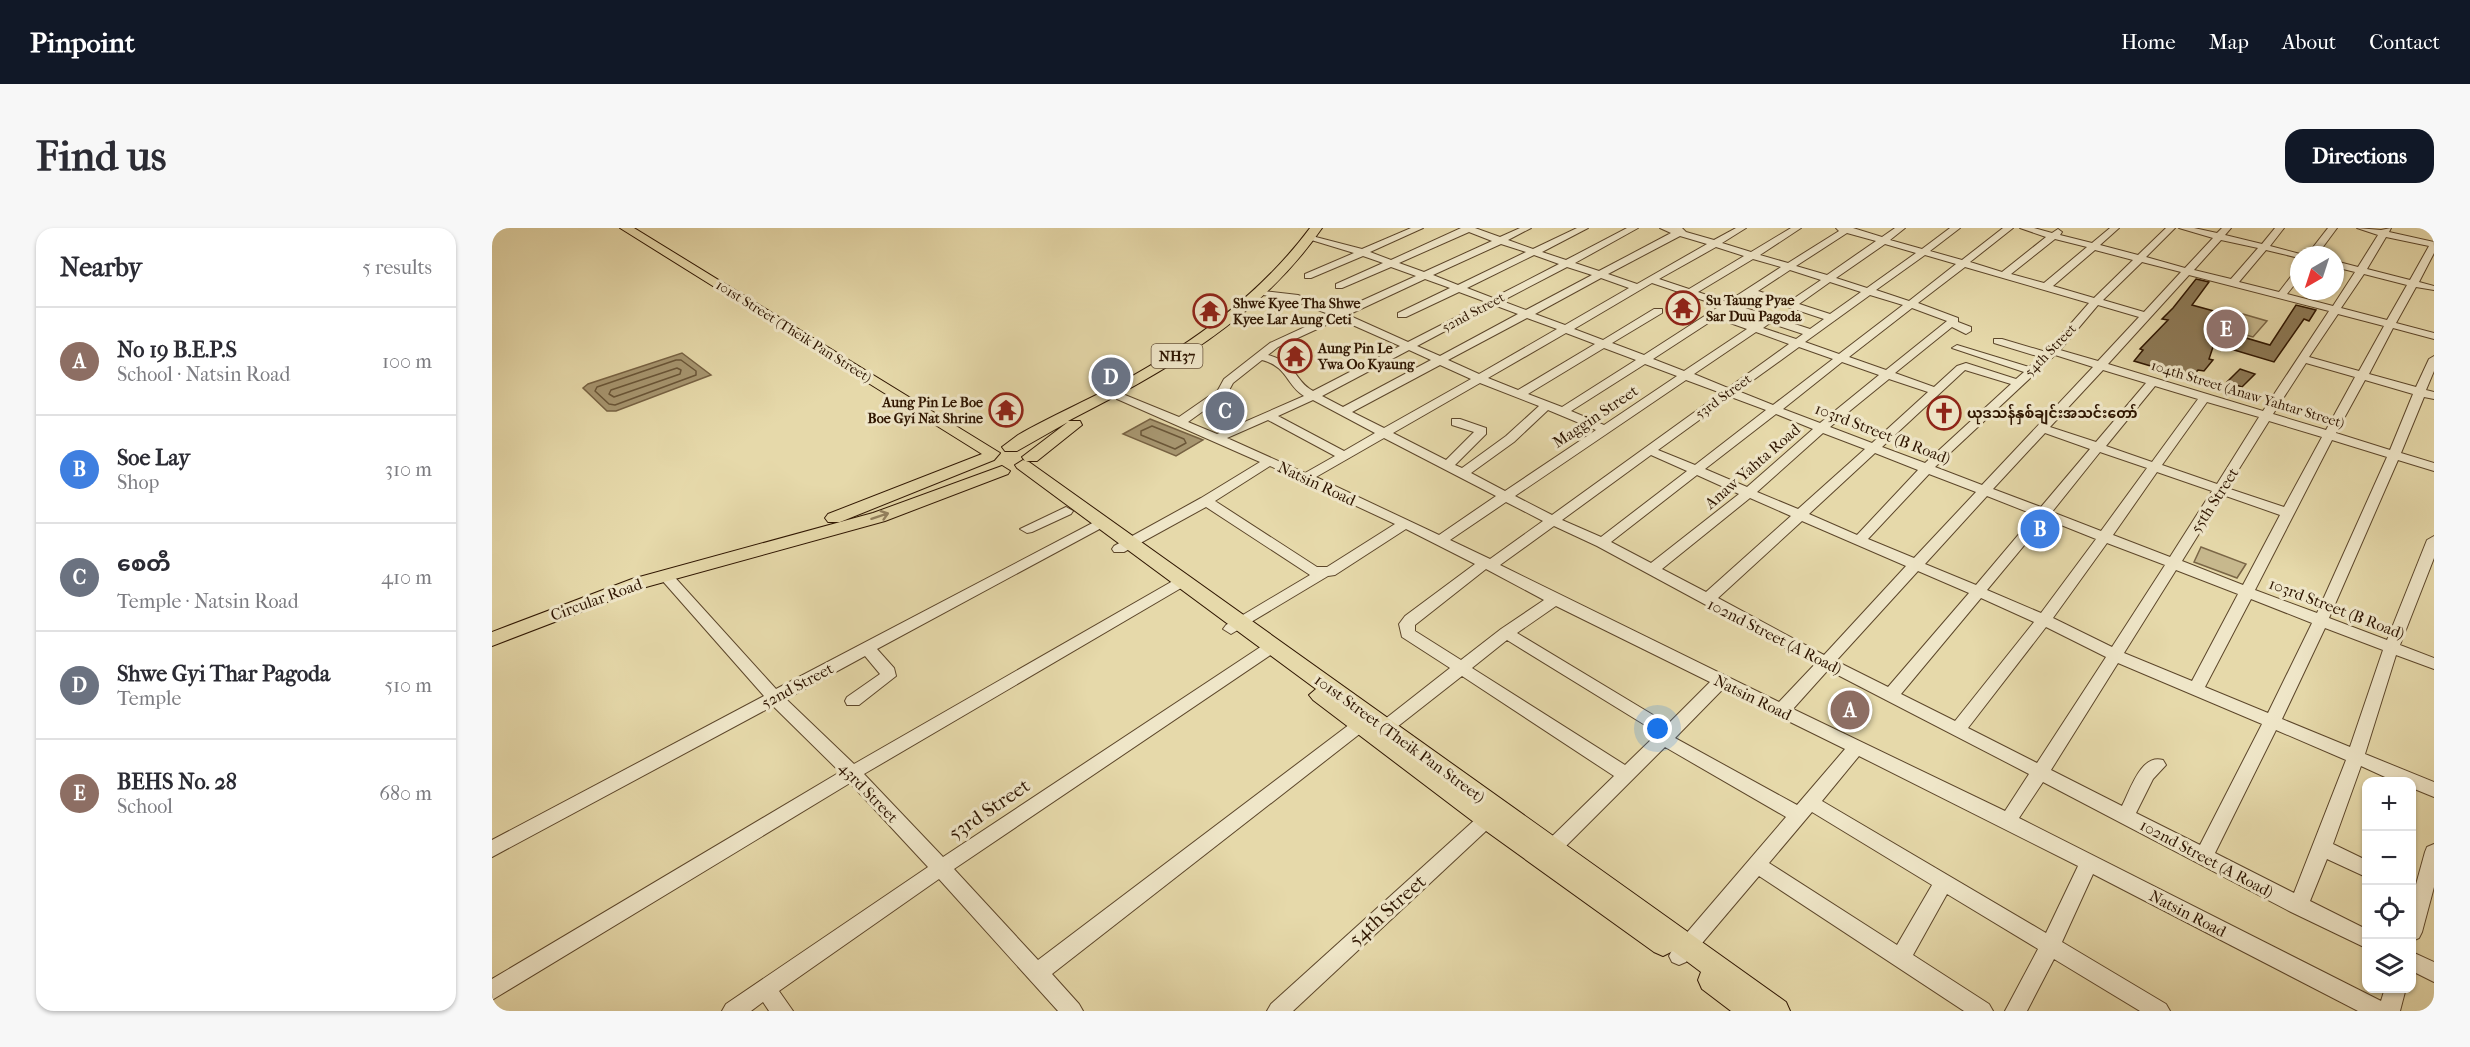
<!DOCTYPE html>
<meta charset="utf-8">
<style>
body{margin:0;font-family:"IM FELL French Canon","Noto Sans Myanmar",serif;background:#f7f7f7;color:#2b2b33}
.controls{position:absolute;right:18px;bottom:18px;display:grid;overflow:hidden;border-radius:12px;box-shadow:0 2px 4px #0004}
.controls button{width:54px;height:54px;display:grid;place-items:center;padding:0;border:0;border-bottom:2px solid #e1e1e2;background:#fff;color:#2b2b33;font:30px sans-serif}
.compass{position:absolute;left:1798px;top:18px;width:54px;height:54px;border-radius:50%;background:#fff;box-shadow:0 2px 4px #0004;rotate:219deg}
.you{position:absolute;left:1166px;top:501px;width:21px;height:21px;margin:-15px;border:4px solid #fff;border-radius:50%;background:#1a73e8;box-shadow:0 0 0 9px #1a73e833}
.badge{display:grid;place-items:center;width:39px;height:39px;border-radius:50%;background:#111827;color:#fff;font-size:20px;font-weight:700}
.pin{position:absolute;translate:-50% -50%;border:3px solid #fff;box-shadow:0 2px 6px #0006}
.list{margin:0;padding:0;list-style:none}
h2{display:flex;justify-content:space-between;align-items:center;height:78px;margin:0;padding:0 24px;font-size:26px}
h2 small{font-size:20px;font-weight:400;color:#7c7c81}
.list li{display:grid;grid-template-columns:39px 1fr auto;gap:18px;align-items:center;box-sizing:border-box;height:108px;padding:0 24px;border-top:2px solid #e1e1e2}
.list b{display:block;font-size:22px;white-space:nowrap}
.list p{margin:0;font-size:20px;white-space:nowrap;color:#7c7c81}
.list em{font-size:20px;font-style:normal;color:#7c7c81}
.icon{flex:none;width:33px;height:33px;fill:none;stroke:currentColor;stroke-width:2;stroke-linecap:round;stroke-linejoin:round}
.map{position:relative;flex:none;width:1942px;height:783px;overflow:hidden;border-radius:18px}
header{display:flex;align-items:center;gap:36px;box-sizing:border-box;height:84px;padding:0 30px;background:#111827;color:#fff}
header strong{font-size:28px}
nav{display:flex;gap:33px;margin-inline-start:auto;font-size:21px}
.intro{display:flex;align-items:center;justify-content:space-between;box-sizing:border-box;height:144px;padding:0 36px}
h1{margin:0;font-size:42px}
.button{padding:15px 27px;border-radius:18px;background:#111827;color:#fff;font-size:21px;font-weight:700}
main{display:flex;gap:36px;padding:0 36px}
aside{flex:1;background:#fff;border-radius:18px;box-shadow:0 2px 4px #0004}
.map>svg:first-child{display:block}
</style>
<header>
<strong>Pinpoint</strong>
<nav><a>Home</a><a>Map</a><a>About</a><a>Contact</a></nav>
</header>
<div class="intro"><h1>Find us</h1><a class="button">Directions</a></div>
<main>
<aside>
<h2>Nearby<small>5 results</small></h2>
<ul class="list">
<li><span class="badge" style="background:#8d6e63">A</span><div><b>No 19 B.E.P.S</b><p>School · Natsin Road</p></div><em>100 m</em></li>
<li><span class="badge" style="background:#3f7fe0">B</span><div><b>Soe Lay</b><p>Shop</p></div><em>310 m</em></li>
<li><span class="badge" style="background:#6b7280">C</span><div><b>စေတီ</b><p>Temple · Natsin Road</p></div><em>410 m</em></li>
<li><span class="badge" style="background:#6b7280">D</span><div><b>Shwe Gyi Thar Pagoda</b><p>Temple</p></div><em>510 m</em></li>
<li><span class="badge" style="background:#8d6e63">E</span><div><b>BEHS No. 28</b><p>School</p></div><em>680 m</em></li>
</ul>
</aside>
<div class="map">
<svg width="1942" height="783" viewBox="0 0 1942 783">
<rect width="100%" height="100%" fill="#e6d9aa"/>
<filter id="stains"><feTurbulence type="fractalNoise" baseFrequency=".00333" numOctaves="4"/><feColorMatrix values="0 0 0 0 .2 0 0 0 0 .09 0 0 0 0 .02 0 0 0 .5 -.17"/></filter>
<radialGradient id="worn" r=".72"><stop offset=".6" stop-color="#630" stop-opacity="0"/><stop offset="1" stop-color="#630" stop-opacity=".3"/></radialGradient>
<g fill="#c7b88d" stroke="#7a6646" stroke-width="1.5">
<polygon points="1737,82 1775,93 1761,109 1722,98"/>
<polygon points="1709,319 1754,336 1745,350 1702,334"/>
</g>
<g fill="#a79670" stroke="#776243" stroke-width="1.5">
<polygon points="190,125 219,147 124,183 115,183 91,160 96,156"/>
<polygon points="658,191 711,212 684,228 631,206"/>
</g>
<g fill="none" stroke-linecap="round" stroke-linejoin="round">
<g stroke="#6a5638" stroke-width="1.5">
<polygon points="184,132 189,132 204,143 204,147 123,177 117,176 103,163 105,159"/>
<polygon points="185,140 189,142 188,146 122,169 117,166 119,162"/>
<polygon points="660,198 692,211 694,215 683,221 649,207 649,203"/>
</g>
</g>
<g fill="#8e7b58" stroke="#2e1500" stroke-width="1.5">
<polygon points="1704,51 1717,54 1700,77 1729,85 1717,99 1778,117 1804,77 1824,82 1817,93 1812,91 1782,134 1722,116 1717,131 1721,132 1712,143 1706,142 1699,150 1642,133 1651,122 1648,121 1676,92 1670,91 1681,80"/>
<polygon points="1748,141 1763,146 1750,159 1735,154"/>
</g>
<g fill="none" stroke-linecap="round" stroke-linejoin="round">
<defs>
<g id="minor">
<path d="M 919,0 L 931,0 L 878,24 L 899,32 L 969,0 L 983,0 L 1008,9 L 1028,0 L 1039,0 L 1016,12 L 1041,21 L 1085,0 L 1096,0 L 1050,24 L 1074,32 L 1135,0 L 1146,0 L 1083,35 L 1107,43 L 1179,5 L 1168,0 L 1190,0 L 1194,4 L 1222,12 L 1244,0 L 1254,0 L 1230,15 L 1259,24 L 1299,0 L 1309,0 L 1268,27 L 1296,35 L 1347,3 L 1344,0 L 1361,0 L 1390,9 L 1403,0 L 1413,0 L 1398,12 L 1430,21 L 1458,0 L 1468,0 L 1438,23 L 1470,32 L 1511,0 L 1521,0 L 1478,34 L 1510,44 L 1554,9 L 1528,0 L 1542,0 L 1560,5 L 1566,1 L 1570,4 L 1568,7 L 1600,15 L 1618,0 L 1627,0 L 1608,17 L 1646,27 L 1674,0 L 1683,0 L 1654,29 L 1693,40 L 1721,10 L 1687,0 L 1702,0 L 1725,5 L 1730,0 L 1739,0 L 1733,7 L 1770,16 L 1783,0 L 1792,0 L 1778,18 L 1812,27 L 1807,27 L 1807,30 L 1774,22 L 1747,54 L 1787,64 L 1804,42 L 1807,41 L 1807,51 L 1795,66 L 1841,78 L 1863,44 L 1843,39 L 1843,33 L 1866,39 L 1886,7 L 1865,0 L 1889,2 L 1899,0 L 1897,4 L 1942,14 L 1942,25 L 1927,54 L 1942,58 L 1942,62 L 1924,59 L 1904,95 L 1942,105 L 1942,111 L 1901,100 L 1877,146 L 1924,159 L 1937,131 L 1942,128 L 1942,143 L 1934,162 L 1942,164 L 1942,171 L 1932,169 L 1909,225 L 1942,235 L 1942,243 L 1906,232 L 1837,390 L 1895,412 L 1935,312 L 1942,308 L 1942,330 L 1908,417 L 1942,430 L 1942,441 L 1904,427 L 1873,526 L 1942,554 L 1942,569 L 1920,560 L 1920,554 L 1904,554 L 1869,538 L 1841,616 L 1874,632 L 1874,649 L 1835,631 L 1818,673 L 1874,701 L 1874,720 L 1799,684 L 1551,554 L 1527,590 L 1889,773 L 1893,760 L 1914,760 L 1908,783 L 1866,783 L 1601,646 L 1570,714 L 1674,776 L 1678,783 L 1648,783 L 1562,731 L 1535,783 L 1513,783 L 1546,721 L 1455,666 L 1421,727 L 1497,776 L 1501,783 L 1472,783 L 1267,648 L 1194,734 L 1187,737 L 1180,734 L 1177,728 L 1180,722 L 1294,589 L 1173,519 L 1061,631 L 1054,634 L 1047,631 L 1045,626 L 1047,621 L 1122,548 L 970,448 L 891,510 L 885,512 L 879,510 L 877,506 L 879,502 L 958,440 L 910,409 L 907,396 L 913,388 L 983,336 L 914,301 L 843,347 L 836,348 L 739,406 L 731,401 L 734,397 L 818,347 L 714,279 L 632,324 L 622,324 L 620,321 L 622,318 L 709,270 L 768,234 L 625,171 L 625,167 L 633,167 L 687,189 L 726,162 L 732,151 L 778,115 L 839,87 L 800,72 L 771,67 L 771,63 L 806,67 L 847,83 L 924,48 L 899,39 L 850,60 L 844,60 L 844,56 L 891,35 L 871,28 L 819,50 L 813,50 L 813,46 L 862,25 L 816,11 L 816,7 L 870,21 ZM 977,4 L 1000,13 L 932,44 L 907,35 ZM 1355,5 L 1384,13 L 1335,47 L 1304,38 ZM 1188,8 L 1215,16 L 1145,56 L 1116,46 ZM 1894,9 L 1937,18 L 1918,52 L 1875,41 ZM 1563,11 L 1595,19 L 1552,55 L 1519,46 ZM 1729,12 L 1766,20 L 1739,51 L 1702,42 ZM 1009,16 L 1034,24 L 966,57 L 941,47 ZM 1393,16 L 1424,25 L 1375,60 L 1344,50 ZM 1224,19 L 1252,28 L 1197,61 L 1167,51 ZM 1603,22 L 1641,32 L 1602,70 L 1561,58 ZM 1042,27 L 1067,36 L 1001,70 L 975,60 ZM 1433,27 L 1464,36 L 1417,73 L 1384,62 ZM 1261,31 L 1289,39 L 1235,74 L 1206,64 ZM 1650,34 L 1689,44 L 1652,84 L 1611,72 ZM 1075,39 L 1100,47 L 1034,82 L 1010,73 ZM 1473,39 L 1597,75 L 1554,124 L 1510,111 L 1502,111 L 1502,115 L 1548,129 L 1537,139 L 1465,117 L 1460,120 L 1532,144 L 1524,151 L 1474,135 L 1465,138 L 1442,159 L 1403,145 L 1460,99 L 1474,106 L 1479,103 L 1479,99 L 1466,94 L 1466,90 L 1426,75 ZM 1298,42 L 1329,52 L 1298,73 L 1266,63 ZM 1872,46 L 1915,57 L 1895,92 L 1849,80 ZM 1697,47 L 1837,83 L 1771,183 L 1616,136 ZM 1109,50 L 1137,60 L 1073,97 L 1043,86 ZM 933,51 L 958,60 L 906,85 L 906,89 L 914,89 L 967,64 L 994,74 L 916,114 L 856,87 ZM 1338,54 L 1369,64 L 1338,86 L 1307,76 ZM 1160,55 L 1228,78 L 1152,127 L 1120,115 L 1170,85 L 1170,81 L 1162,81 L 1111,112 L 1082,101 ZM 1260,67 L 1332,91 L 1318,101 L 1244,77 ZM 1378,67 L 1411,77 L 1347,126 L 1313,114 ZM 1002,77 L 1026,86 L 948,128 L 925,118 ZM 1606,77 L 1647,89 L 1606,133 L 1568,122 ZM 1420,80 L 1455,93 L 1394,142 L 1357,129 ZM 1238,81 L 1269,92 L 1262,96 L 1231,86 ZM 1846,86 L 1892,98 L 1867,143 L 1817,129 ZM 1035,90 L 1065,101 L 987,146 L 956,132 ZM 1224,90 L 1255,101 L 1192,143 L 1161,131 ZM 847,91 L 908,118 L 821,163 C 801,152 806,135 776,127 L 786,119 ZM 1278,95 L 1311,106 L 1304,111 L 1271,100 ZM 1264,104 L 1297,116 L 1236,160 L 1202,146 ZM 1074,105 L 1103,116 L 1026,162 L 996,150 ZM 1307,119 L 1341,131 L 1281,177 L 1246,163 ZM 1112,120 L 1144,132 L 1070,179 L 1036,166 ZM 917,122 L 939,132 L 851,179 L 830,168 ZM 1563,127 L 1601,139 L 1490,257 L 1443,239 ZM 770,132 C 796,139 794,157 812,168 L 725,206 L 696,194 L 735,166 L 741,155 ZM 1350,134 L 1387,147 L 1328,195 L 1291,181 ZM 1814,135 L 1863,149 L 1834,202 L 1781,186 ZM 1153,136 L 1185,148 L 1112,197 L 1079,183 ZM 948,137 L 979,151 L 892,200 L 860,184 ZM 1473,142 L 1519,156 L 1433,235 L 1390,219 ZM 1611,142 L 1654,155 L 1604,214 L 1558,199 ZM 1397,151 L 1436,164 L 1380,215 L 1338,199 ZM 1194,152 L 1229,165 L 1060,287 L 1023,268 ZM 1873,152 L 1921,166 L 1898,222 L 1844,205 ZM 988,155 L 1047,178 L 1014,208 L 970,240 L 963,237 L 994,206 L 994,200 L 968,191 L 960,191 L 960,197 L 982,204 L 954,232 L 901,205 ZM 1663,158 L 1706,171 L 1660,234 L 1614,218 ZM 1239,169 L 1274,182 L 1203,237 L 1166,222 ZM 821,172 L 883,205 L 852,223 L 786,188 ZM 1715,174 L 1767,189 L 1725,256 L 1670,237 ZM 1056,182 L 1104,202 L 1013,263 L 979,245 L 1022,214 ZM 1284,186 L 1321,201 L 1255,259 L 1213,241 ZM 776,192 L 843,228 L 813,245 L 735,210 ZM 1777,193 L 1830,209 L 1792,279 L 1735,260 ZM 1331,205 L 1373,221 L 1306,281 L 1265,264 ZM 1553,205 L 1598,221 L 1549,279 L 1501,261 ZM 892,210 L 1004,268 L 947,307 L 824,249 ZM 1840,212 L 1895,229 L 1825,385 L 1763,362 ZM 1608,224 L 1655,240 L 1609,303 L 1560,284 ZM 1383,225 L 1426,242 L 1365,307 L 1317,286 ZM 1159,227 L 1195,243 L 1109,309 L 1070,292 ZM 778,238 L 903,296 L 835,339 L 825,339 L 723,273 ZM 1665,244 L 1720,263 L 1678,329 L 1621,307 ZM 1437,246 L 1484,264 L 1422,330 L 1376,311 ZM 1205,247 L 1247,266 L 1159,335 L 1119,314 ZM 1731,267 L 1788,287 L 1751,357 L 1690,333 ZM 1495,268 L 1543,287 L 1484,357 L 1433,336 ZM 1258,270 L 1299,288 L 1214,364 L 1170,341 ZM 1014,274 L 1051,293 L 998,331 L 958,312 ZM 1554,291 L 1604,311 L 1549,385 L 1495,362 ZM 1310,293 L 1414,338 L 1332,427 L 1226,370 ZM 1062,298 L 1105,318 L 1323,436 L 1287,474 L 1008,337 ZM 1615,315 L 1673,337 L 1620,419 L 1561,390 ZM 994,341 L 1052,372 L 1009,401 L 969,432 L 923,403 L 923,397 ZM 1684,342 L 1746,366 L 1700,453 L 1632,425 ZM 1426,343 L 1477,365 L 1396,459 L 1344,433 ZM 1489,370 L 1542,394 L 1463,493 L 1409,466 ZM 1759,371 L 1820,395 L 1776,485 L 1713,459 ZM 1064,378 L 1218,454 L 1176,496 L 1025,405 ZM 1554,399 L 1614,429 L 1545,535 L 1476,500 ZM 1833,400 L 1891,422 L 1858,519 L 1790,491 ZM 1015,412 L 1166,505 L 1133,537 L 980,440 ZM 1626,435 L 1770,496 L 1708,617 L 1644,585 L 1661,551 L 1674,537 L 1671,532 C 1649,525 1638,563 1630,578 L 1559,542 ZM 1336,442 L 1537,546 L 1513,583 L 1301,481 ZM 1231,461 L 1353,521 L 1305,577 L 1183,510 ZM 1784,502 L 1854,532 L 1802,665 L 1723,625 ZM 1367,528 L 1586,638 L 1554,705 L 1330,573 ZM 1320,584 L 1440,657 L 1405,717 L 1277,635 Z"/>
<polygon points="1836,0 1845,0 1825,27 1815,27"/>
<polygon points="574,279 581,283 579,286 540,304 535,305 528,301"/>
<polygon points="610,290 615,291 617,294 615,297 385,421 402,440 404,448 367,477 355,477 353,473 355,469 388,446 373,428 294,471 362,536 686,350 696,350 698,353 696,356 372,546 451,629 776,414 786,414 789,418 786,422 462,641 546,732 862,493 868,491 874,493 876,497 874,501 560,746 587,776 591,783 566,783 447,651 287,763 301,783 277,783 271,774 259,783 230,783 234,776 436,639 358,555 0,772 0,751 348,544 281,478 0,629 0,612 272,468 168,350 166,347 168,344 178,344 284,461"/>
<polygon points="1003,577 1009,579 1012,584 1009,589 801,783 775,783 779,776 997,579"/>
<polygon points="1942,616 1942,659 1930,704 1927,710 1920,713 1920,671 1933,624 1935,619"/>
<polygon points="1920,724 1942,734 1942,754 1920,743"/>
</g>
<g id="major">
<polygon points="128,0 142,0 508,225 502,232 348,294 336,294 333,290 336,286 490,226"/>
<polygon points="531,232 537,234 1294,774 1298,783 1239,783 1210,761 1206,752 1209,744 1181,723 1171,728 1162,724 987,598 821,472 817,467 824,461 525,240 523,237"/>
<polygon points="510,238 518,243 516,246 393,293 154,359 0,418 0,404 140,351 381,285"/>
</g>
<path id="highway" d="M 818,0 L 830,0 C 766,92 674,143 576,193 L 588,193 L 590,197 L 545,233 L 533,233 L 530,229 L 576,194 L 525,223 L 513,223 L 510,219 L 526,207 C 559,188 594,173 628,155 C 701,115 768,67 818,0 Z"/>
</defs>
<use href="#minor" stroke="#5c462a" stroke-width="2"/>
<use href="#major" stroke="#2e1500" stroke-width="2"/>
<use href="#highway" stroke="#2e1500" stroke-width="2"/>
<use href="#minor" fill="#efe6c8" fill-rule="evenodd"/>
<use href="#major" fill="#e6d9aa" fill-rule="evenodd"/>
<use href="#highway" fill="#e6d9aa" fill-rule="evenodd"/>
</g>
<defs><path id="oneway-shaft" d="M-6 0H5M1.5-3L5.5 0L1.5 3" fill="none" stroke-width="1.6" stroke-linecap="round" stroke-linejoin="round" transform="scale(1.5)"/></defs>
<use stroke="#93815e" href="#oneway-shaft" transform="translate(388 288) rotate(-18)"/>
<defs>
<symbol id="temple-ring" viewBox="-11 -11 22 22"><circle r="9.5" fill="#efe6c8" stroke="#8f2418" stroke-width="1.5"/><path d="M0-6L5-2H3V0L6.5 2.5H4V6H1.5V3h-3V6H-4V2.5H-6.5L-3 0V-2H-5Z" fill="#8f2418"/></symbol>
<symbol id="church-ring" viewBox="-11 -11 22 22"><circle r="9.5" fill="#efe6c8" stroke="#8f2418" stroke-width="1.5"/><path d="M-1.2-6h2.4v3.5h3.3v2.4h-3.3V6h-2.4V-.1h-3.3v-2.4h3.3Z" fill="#8f2418"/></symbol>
</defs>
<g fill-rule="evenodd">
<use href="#temple-ring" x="1172" y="61" width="38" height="38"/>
<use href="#temple-ring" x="699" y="64" width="38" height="38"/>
<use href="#temple-ring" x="784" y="109" width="38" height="38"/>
<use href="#temple-ring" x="495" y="163" width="38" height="38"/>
<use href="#church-ring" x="1433" y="166" width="38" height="38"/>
</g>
<g text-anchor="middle" stroke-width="6" stroke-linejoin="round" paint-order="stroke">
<g font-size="14" font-weight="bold" fill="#2e1500" stroke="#efe6c8" text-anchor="start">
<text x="1214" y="77">Su Taung Pyae<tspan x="1214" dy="16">Sar Duu Pagoda</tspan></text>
<text x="741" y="80">Shwe Kyee Tha Shwe<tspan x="741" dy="16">Kyee Lar Aung Ceti</tspan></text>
<text x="826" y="125">Aung Pin Le<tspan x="826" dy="16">Ywa Oo Kyaung</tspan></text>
<text x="491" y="179" text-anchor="end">Aung Pin Le Boe<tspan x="491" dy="16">Boe Gyi Nat Shrine</tspan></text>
<text x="1475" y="190">ယုဒသန်နှစ်ချင်းအသင်းတော်</text>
</g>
<g font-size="14" fill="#2e1500" stroke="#efe6c8">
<text transform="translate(981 84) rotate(-28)" y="5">52nd Street</text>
<text transform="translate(302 103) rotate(32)" y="5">101st Street (Theik Pan Street)</text>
<text transform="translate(1558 122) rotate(-46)" y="5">54th Street</text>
<text transform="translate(1756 166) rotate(17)" y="5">104th Street (Anaw Yahtar Street)</text>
<text transform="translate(1231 168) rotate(-36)" y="5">53rd Street</text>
</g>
<rect fill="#efe6c8" stroke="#68543c" stroke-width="1.5" x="659.5" y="116" width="51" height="24" rx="4.5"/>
<g font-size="15" font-weight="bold" fill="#2e1500">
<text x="685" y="133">NH37</text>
</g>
<g font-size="16" fill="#2e1500" stroke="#efe6c8">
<text transform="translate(1103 188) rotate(-34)" y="6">Maggin Street</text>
<text transform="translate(1391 205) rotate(21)" y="6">103rd Street (B Road)</text>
<text transform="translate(1260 238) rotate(-41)" y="6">Anaw Yahta Road</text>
<text transform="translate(825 255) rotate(25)" y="6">Natsin Road</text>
<text transform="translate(1722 272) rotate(-57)" y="6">55th Street</text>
<text transform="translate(104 371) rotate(-20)" y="6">Circular Road</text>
<text transform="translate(1845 380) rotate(21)" y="6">103rd Street (B Road)</text>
<text transform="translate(1283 408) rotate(27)" y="6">102nd Street (A Road)</text>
<text transform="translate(305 457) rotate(-28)" y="6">52nd Street</text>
<text transform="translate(1261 469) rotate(26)" y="6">Natsin Road</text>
<text transform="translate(908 510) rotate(36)" y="6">101st Street (Theik Pan Street)</text>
<text transform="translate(377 564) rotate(46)" y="6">43rd Street</text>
<text transform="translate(1715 630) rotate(28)" y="6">102nd Street (A Road)</text>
<text transform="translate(1696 685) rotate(27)" y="6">Natsin Road</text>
</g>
<g font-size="20" fill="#2e1500" stroke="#efe6c8">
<text transform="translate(497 581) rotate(-34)" y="7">53rd Street</text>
<text transform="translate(895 682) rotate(-42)" y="7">54th Street</text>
</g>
</g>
<rect width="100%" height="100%" filter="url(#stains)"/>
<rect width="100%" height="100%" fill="url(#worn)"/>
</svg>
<div class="controls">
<button>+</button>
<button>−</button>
<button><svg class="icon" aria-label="locate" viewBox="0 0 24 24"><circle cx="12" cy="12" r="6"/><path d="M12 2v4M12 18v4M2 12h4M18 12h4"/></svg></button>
<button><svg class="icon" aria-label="layers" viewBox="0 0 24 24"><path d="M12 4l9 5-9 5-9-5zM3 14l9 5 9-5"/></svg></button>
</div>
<svg class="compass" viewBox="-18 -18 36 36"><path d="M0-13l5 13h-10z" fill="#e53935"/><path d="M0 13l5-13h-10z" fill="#7c7c81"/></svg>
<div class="you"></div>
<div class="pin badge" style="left:1358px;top:482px;background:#8d6e63">A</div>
<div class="pin badge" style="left:1548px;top:301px;background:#3f7fe0">B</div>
<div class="pin badge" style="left:733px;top:183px;background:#6b7280">C</div>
<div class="pin badge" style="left:619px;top:149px;background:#6b7280">D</div>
<div class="pin badge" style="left:1734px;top:101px;background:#8d6e63">E</div>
</div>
</main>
